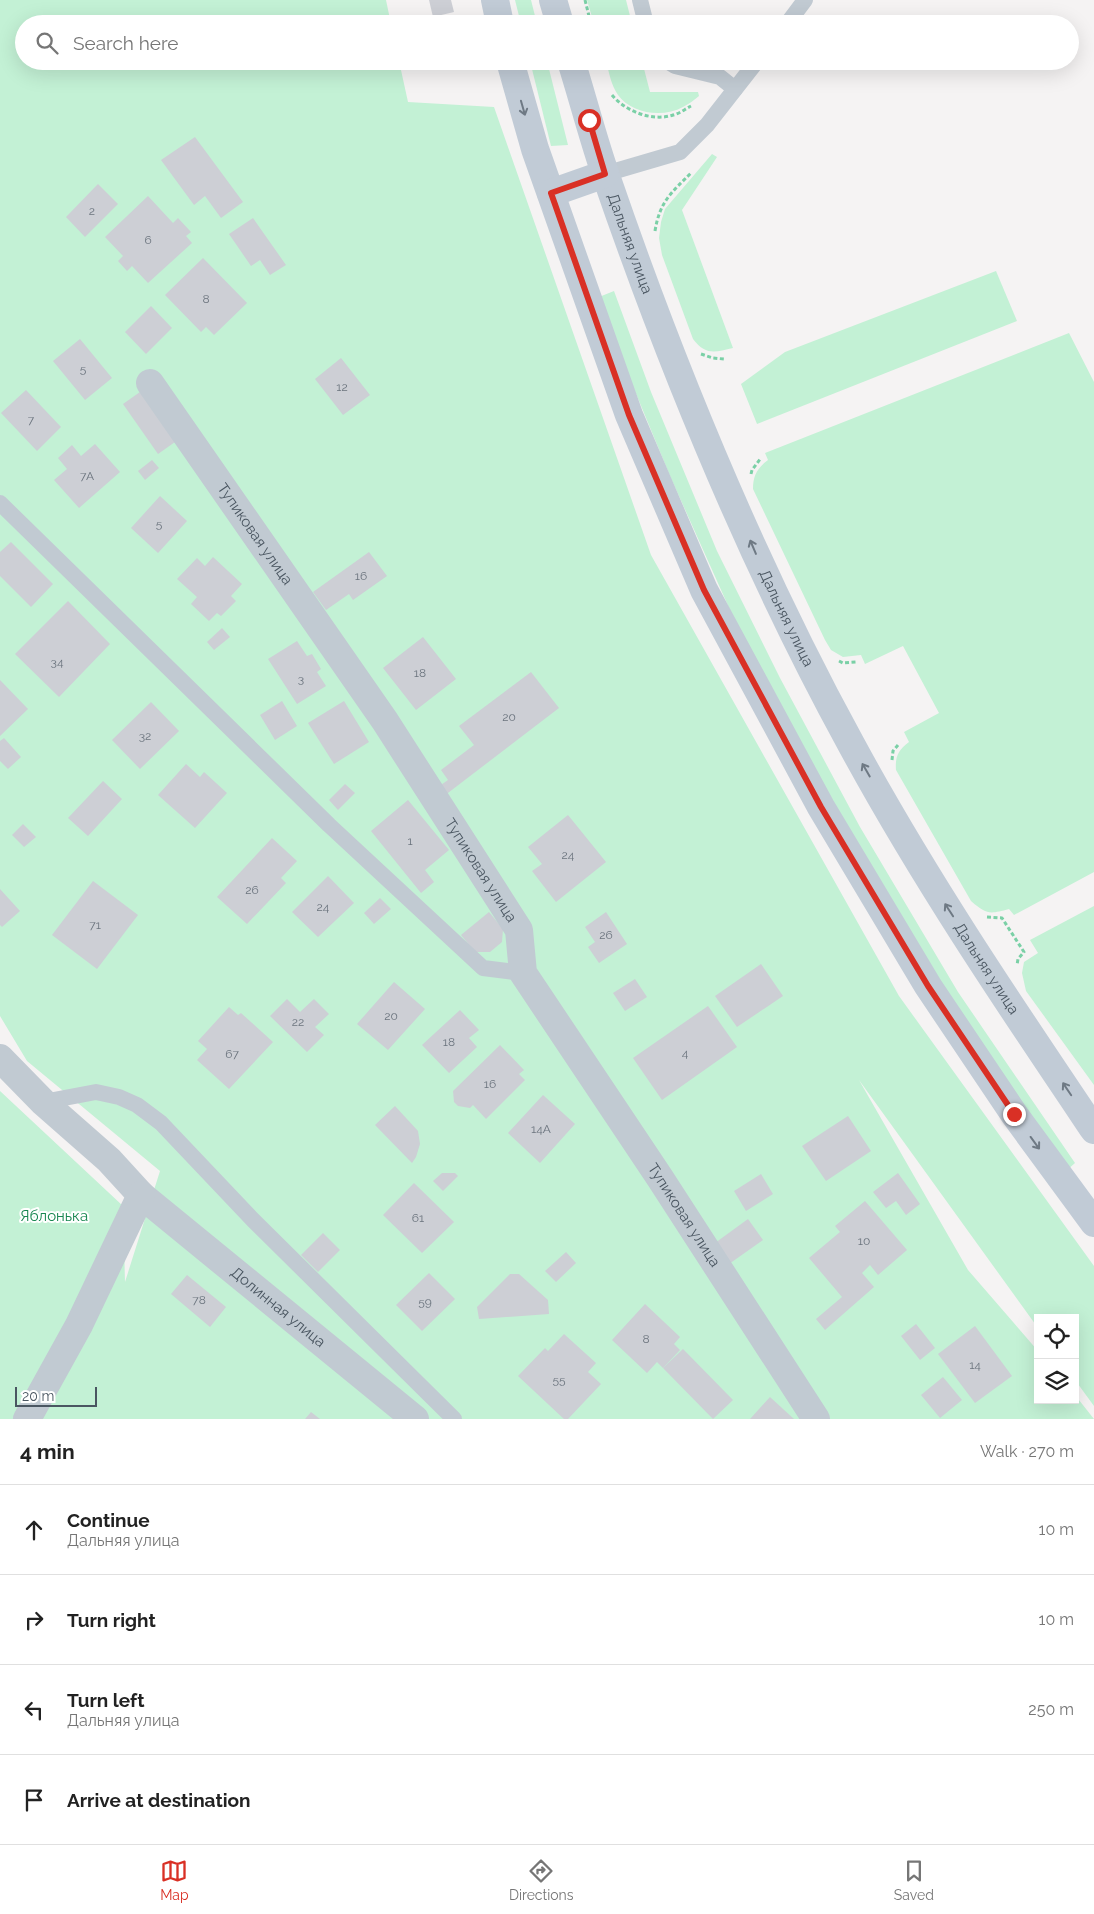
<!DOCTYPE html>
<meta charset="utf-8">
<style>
body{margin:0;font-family:Raleway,sans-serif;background:#f2f2f2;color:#222}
.controls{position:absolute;right:15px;bottom:15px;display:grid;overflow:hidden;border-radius:0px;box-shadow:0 5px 20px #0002}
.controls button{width:45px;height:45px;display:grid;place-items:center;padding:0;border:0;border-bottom:1px solid #e0e0e0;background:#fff;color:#222;font:25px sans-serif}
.scale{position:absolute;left:15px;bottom:12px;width:82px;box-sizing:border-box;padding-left:5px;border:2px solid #4a5661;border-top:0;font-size:14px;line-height:18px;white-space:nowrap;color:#4a5661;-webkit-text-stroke:4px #fff;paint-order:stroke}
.stop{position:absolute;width:15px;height:15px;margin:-11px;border:4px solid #d93025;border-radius:50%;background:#fff}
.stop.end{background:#d93025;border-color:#fff;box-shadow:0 1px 5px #0008}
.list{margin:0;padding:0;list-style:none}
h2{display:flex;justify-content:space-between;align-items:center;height:65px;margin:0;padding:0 20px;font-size:21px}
h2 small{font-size:16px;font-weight:400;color:#767676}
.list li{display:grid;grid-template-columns:32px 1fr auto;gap:15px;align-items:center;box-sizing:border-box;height:90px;padding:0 20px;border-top:1px solid #e0e0e0}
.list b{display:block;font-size:19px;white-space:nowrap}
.list p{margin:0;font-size:16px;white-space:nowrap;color:#767676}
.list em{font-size:16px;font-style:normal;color:#767676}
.icon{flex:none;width:28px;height:28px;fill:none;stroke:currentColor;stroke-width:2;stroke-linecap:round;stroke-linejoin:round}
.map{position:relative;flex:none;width:1094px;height:1419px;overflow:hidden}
.search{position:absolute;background:#fff;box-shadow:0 5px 20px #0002;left:15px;right:15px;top:15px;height:55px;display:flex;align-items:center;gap:12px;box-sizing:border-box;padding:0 18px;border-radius:28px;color:#767676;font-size:19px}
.sheet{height:425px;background:#fff}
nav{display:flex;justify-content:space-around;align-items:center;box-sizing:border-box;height:70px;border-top:1px solid #e0e0e0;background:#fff;font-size:14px;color:#767676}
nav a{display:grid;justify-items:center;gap:2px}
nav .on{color:#d93025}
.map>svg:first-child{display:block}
</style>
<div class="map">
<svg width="1094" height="1419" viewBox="0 0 1094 1419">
<rect width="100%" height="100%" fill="#f5f3f3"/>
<g fill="#c3f1d5">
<polygon points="0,0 386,0 391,24 24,24 24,61 399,61 408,102 494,107 651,555 899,996 1094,1266 1094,1406 1075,1380 1075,1318 1038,1318 1038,1328 859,1080 968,1270 1038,1351 1038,1400 1075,1400 1075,1395 1094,1419 0,1419 0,1091 123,1206 125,1282 160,1171 27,1061 0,1016"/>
<polygon points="515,0 531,0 537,24 521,24"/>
<polygon points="587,0 626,0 632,24 594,24"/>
<polygon points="530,61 547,61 568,145 551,146"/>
<path d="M 606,61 L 642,61 L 650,92 L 698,92 L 699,96 C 694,100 689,104 683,107 C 663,118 632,114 618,95 C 611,85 609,72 606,61 Z"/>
<path d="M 712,154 L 717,157 L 682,210 L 733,348 C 715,352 706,356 693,339 L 662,255 L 659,238 L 661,222 L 665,209 Z"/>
<polygon points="996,271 1017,321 757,424 741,384 785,352"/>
<polygon points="614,291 651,392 717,551 780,678 860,827 958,992 1075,1163 1066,1171 887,900 800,745 730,610 670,476 613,338 599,297"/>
<path d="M 1069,333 L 1094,382 L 1094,872 L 1014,915 L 1009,909 C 990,914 987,915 971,901 L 896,770 C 895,757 898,750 909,742 L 904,732 L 939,713 L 903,646 L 865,664 L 861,655 L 843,657 L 831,650 L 825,640 L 753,489 C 753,476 757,468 768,460 L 765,453 Z"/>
<polygon points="1094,906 1094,1085 1026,991 1022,973 1024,962 1038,953 1030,940"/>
</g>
<g fill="#cdcfd5">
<polygon points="429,0 451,0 454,12 433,17"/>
<polygon points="195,137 243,202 221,218 205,196 194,205 161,160"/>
<polygon points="98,184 118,204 85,237 66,217"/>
<polygon points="148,196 173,223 178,218 191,232 186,236 192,243 148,283 132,266 127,271 118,261 123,256 105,237"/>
<polygon points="253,218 286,265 270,275 260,260 251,266 229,234"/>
<polygon points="203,258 247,303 214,335 206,327 201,332 165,295"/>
<polygon points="151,306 172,328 146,354 125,332"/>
<polygon points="80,339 112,378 85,400 53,361"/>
<polygon points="341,358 370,395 343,415 315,379"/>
<polygon points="26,390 61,427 37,451 1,413"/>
<polygon points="140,392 175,442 158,454 123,404"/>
<polygon points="95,444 120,472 79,508 54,480 67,469 58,458 72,445 81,456"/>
<polygon points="152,460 159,468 145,480 138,471"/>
<polygon points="160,496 187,521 158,553 131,528"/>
<polygon points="11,542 53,584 31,607 0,576 0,552"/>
<polygon points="369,552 387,576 353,600 349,594 326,610 313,592"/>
<polygon points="213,557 242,584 231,596 236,601 221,616 217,613 209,621 191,604 197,597 177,579 197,558 205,566"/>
<polygon points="68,601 110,644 59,697 15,654"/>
<polygon points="222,628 230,637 214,650 207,642"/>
<polygon points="423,637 456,679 416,710 383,668"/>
<polygon points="297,641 307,656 312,654 321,669 317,672 326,686 297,704 268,659"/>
<polygon points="531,672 559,708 444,796 438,787 448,780 441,770 474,745 459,726"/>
<polygon points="0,680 28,709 0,736"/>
<polygon points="282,701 297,726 275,740 260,715"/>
<polygon points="344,701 369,742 334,764 308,723"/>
<polygon points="151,702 179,731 140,769 112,740"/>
<polygon points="4,738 21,757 8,769 0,761 0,741"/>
<polygon points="186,764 200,777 204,772 227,793 195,828 158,795"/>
<polygon points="103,781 122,799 88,836 68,818"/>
<polygon points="345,784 355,793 338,810 329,800"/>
<polygon points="408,800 449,850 425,870 434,882 421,893 371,831"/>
<polygon points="568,815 606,862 556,902 532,871 542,864 528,847"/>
<polygon points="23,824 36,837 24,847 12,835"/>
<polygon points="272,838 297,861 281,878 286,883 247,924 217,897"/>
<polygon points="328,876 354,903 318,937 292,912"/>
<polygon points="93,881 138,915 97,969 52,935"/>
<polygon points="0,889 20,911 2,927 0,925"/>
<polygon points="380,898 391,909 374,924 364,913"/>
<polygon points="489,912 503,929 502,942 490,952 475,952 461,935"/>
<polygon points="606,912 627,944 599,963 588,947 595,942 585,927"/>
<polygon points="761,964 783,996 737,1027 715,996"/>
<polygon points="635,979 647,997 625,1011 613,993"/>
<polygon points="394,982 425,1009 388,1050 357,1024"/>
<polygon points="287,999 300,1012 314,999 329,1014 315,1027 324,1035 307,1052 270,1016"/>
<polygon points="708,1006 737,1047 662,1100 633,1058"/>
<polygon points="229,1007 238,1015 241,1013 273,1042 229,1089 197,1060 207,1049 198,1041"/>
<polygon points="460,1010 479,1030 469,1038 477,1047 449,1073 422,1045"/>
<polygon points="500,1045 524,1070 519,1074 525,1080 486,1119 473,1105 470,1108 458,1106 454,1102 453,1091"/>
<polygon points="543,1095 575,1124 540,1163 508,1133"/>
<polygon points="395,1106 418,1131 420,1144 416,1157 412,1163 375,1125"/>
<polygon points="848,1116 871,1151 826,1181 802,1146"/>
<polygon points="442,1173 455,1173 458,1176 443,1191 433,1181"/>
<polygon points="898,1173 920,1204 906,1215 896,1201 886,1208 873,1192"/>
<polygon points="761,1174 773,1194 746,1211 734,1191"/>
<polygon points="414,1183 454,1222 422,1253 383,1215"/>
<polygon points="865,1201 907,1250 878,1275 870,1265 862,1273 874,1287 825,1330 816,1319 842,1297 809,1258 840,1232 835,1226"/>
<polygon points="748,1219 763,1240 729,1264 715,1243"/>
<polygon points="323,1233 340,1250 318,1272 301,1255"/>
<polygon points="566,1252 576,1263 556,1282 545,1271"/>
<polygon points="429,1273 455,1299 422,1331 396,1305"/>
<polygon points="510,1274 519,1274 548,1300 549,1314 479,1319 477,1307"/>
<polygon points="187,1275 226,1307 210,1327 171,1294"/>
<polygon points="645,1304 680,1337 674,1344 680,1350 663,1368 657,1362 647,1373 612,1340"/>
<polygon points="916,1324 935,1348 920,1360 901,1336"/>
<polygon points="975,1326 1012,1376 975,1403 938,1354"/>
<polygon points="564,1334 596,1363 588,1372 601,1384 568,1419 564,1419 518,1376 545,1348 548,1351"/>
<polygon points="683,1349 733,1400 713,1419 663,1368"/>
<polygon points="943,1377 962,1400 940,1418 921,1395"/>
<polygon points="770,1397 794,1419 750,1419"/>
<polygon points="311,1412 320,1419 305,1419"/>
</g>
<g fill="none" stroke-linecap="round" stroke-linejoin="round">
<g stroke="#7ad0a6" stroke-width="3" stroke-dasharray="4 2.5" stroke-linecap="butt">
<polyline points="585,0 591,24"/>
<path d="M 612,95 C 625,111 652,122 673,115 C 679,114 685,109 691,106"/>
<path d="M 655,231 C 660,201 671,193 692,172"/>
<polyline points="701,354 713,358 724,359"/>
<polyline points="751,474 752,470 761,458"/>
<polyline points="839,661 843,663 856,662"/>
<polyline points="892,760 893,751 898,745"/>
<polyline points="987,917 1002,918 1024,952 1018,959 1017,965"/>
</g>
<g stroke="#c1cad2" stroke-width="16">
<polyline points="640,0 646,24"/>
<polyline points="787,24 805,0"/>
<polyline points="667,61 675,66 720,77 735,89"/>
<polyline points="605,174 680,152 707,125 757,61"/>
<polyline points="0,503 329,825 483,968 523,973"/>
<polyline points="43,1102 96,1092 119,1097 137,1105 161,1123 253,1220 454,1419"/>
</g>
<g stroke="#c1cad2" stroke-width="28">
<path id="s1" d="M 150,383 L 385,721 L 519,930 L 523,973 L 660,1178 L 816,1419"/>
<path id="s2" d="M 0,1058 L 43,1102 L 109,1160 L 141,1195 L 415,1419"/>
<polyline points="27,1419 79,1325 141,1195"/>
</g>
<g stroke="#c1cbd6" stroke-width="28">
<polyline points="495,0 500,24"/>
<polyline points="553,0 560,24"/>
<polyline points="510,61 535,149 629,415 704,590 821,807 928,986 1014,1114 1094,1223"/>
<path id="s3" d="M 571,61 C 583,99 593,139 606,176 C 673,371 752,563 851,744 C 923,877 1009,1004 1094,1130"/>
<polyline points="551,193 605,174"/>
</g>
</g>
<defs><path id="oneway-shaft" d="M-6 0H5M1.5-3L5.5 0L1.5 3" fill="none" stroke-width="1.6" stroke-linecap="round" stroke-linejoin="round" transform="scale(1.25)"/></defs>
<g stroke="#6e7984">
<use href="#oneway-shaft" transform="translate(523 108) rotate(74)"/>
<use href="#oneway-shaft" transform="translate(753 547) rotate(-113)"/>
<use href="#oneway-shaft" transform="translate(866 770) rotate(-120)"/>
<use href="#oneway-shaft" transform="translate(949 910) rotate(-123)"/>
<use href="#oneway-shaft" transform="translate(1067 1089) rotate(-124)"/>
<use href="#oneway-shaft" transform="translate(1035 1143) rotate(54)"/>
</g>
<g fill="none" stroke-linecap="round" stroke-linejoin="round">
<polyline stroke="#d93025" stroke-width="6" points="589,120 605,174 551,193 629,415 704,590 821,807 928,986 1014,1114"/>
</g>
<g text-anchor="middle" stroke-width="4" stroke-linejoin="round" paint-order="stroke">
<g font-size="12" fill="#6b747e">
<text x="92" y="215">2</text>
<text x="148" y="244">6</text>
<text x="206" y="303">8</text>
<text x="83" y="373">5</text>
<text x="342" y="391">12</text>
<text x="31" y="424">7</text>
<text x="87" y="480">7А</text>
<text x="159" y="528">5</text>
<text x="361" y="580">16</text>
<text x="57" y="666">34</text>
<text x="420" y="677">18</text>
<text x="301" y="683">3</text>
<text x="509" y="721">20</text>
<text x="145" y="740">32</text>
<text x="410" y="845">1</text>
<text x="568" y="859">24</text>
<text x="252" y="894">26</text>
<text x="323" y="911">24</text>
<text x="95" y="929">71</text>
<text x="606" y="939">26</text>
<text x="391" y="1020">20</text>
<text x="298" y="1026">22</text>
<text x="449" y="1046">18</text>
<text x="685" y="1057">4</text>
<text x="232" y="1058">67</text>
<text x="490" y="1088">16</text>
<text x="541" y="1133">14А</text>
<text x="418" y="1222">61</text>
<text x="864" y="1245">10</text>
<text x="199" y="1304">78</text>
<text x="425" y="1306">59</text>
<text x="646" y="1343">8</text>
<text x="975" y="1369">14</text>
<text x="559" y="1384">55</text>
</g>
<g font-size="15" fill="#4a5661" stroke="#fff">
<text dy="5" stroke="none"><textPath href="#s3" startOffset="192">Дальняя улица</textPath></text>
<text dy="5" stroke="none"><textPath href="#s1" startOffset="184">Тупиковая улица</textPath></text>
<text dy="5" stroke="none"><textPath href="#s3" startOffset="598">Дальняя улица</textPath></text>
<text dy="5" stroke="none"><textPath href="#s1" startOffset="589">Тупиковая улица</textPath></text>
<text dy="5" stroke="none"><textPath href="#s3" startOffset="1002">Дальняя улица</textPath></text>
<text dy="5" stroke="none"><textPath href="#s1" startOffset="994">Тупиковая улица</textPath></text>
<text dy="5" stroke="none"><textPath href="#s2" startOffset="374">Долинная улица</textPath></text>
</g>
<g font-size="15" fill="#17864f" stroke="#fff">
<text x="54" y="1221">Яблонька</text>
</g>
</g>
</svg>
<div class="controls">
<button><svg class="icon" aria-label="locate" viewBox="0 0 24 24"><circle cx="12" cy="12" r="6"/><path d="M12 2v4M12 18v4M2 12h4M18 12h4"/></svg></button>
<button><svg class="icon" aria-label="layers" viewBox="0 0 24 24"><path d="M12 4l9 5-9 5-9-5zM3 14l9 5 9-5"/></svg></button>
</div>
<div class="scale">20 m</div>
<div class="stop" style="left:589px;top:120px"></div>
<div class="stop end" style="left:1014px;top:1114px"></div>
<div class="search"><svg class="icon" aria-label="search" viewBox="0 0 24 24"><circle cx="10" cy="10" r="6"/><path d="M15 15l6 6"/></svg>Search here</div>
</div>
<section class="sheet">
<h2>4 min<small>Walk · 270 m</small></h2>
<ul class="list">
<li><svg class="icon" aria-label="ahead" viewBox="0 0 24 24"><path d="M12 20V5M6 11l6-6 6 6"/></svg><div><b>Continue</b><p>Дальняя улица</p></div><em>10 m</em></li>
<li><svg class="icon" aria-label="right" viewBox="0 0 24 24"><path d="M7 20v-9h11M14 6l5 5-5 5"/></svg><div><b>Turn right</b></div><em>10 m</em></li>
<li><svg class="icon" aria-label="left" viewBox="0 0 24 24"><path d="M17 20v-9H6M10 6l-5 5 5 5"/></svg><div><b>Turn left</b><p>Дальняя улица</p></div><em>250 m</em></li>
<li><svg class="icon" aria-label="arrive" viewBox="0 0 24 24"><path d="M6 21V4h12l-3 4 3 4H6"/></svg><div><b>Arrive at destination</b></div></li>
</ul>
</section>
<nav>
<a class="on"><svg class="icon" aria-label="map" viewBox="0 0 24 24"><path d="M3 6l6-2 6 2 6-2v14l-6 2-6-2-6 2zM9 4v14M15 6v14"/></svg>Map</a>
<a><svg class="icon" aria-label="directions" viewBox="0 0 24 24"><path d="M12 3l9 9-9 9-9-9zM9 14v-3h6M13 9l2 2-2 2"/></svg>Directions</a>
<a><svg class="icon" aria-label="saved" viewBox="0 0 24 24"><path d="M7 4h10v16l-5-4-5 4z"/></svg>Saved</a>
</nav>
